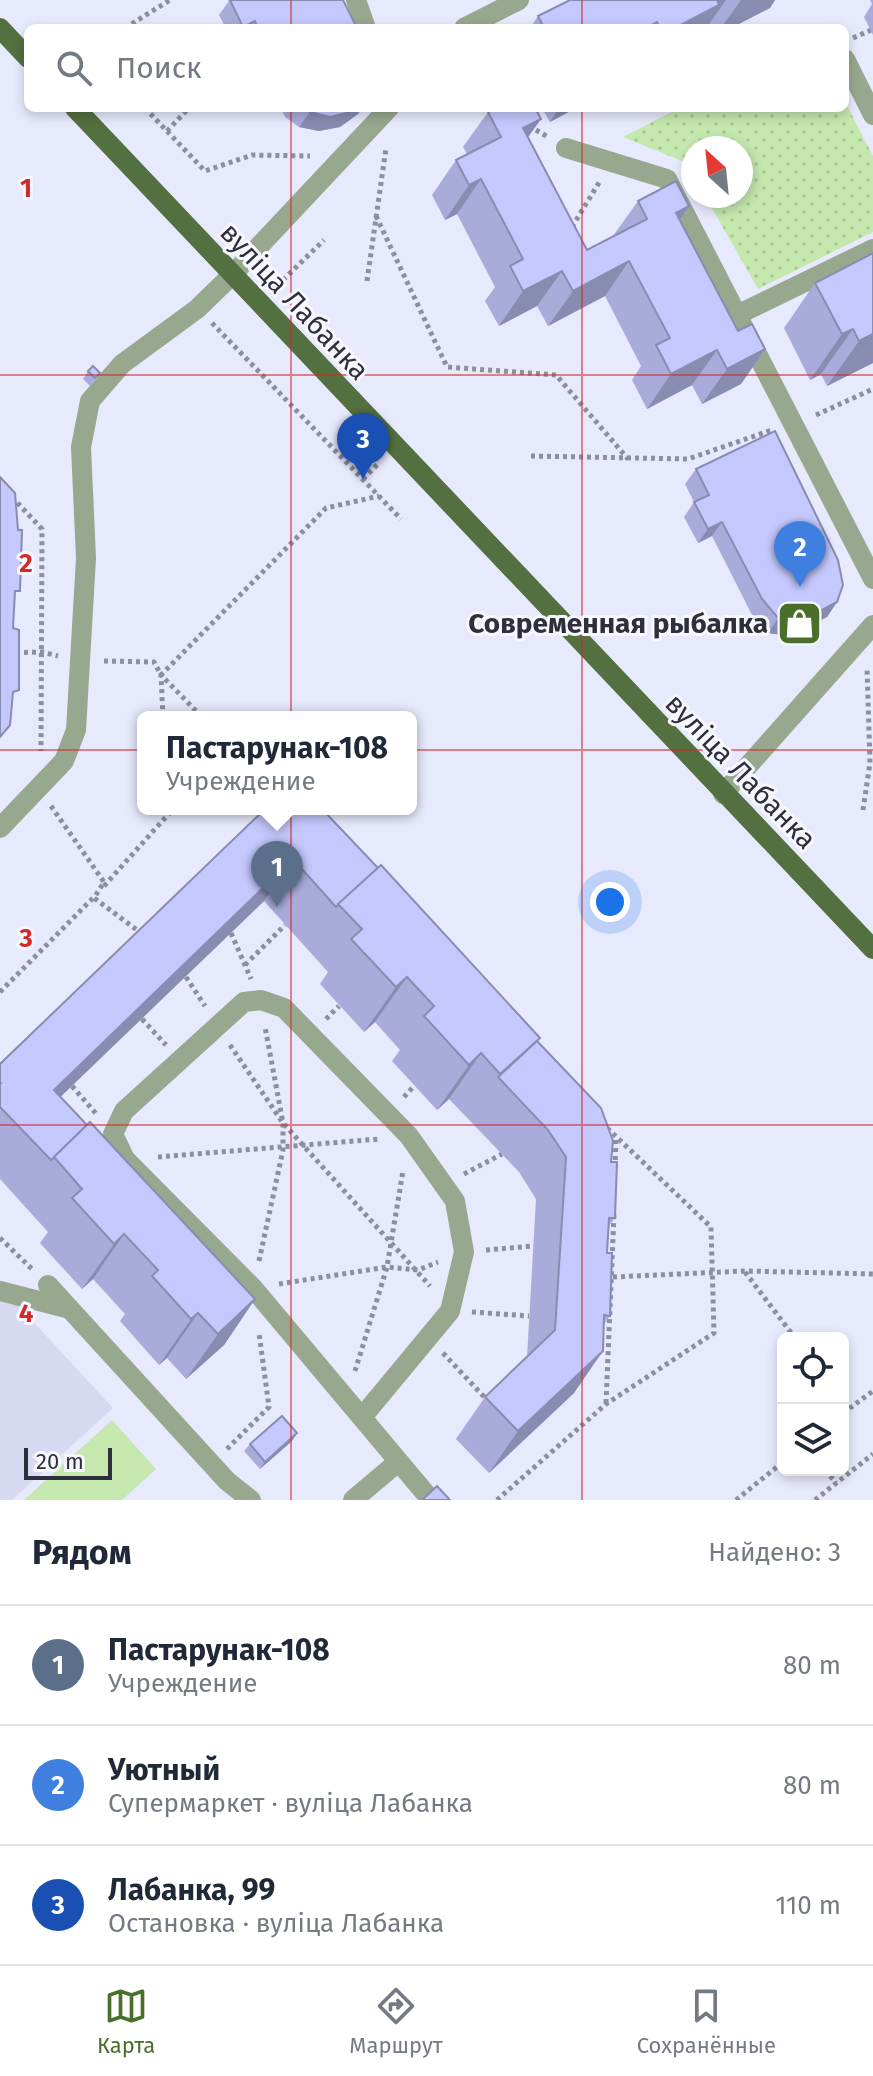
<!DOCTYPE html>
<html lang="ru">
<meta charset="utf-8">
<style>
body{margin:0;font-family:"Fira Sans",sans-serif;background:#f6f6f7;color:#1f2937}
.controls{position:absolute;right:24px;bottom:24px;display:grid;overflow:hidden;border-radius:12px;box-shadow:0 4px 12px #0003}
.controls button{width:72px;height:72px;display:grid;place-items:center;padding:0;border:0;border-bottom:2px solid #e0e1e3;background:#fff;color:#1f2937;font:40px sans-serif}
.compass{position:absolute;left:681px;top:136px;width:72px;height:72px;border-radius:50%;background:#fff;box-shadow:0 4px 12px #0003;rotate:333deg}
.scale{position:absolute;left:24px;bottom:20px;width:88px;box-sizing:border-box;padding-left:8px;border:4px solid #2e2f3b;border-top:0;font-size:22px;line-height:28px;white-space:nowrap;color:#2e2f3b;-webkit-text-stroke:6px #f7f7fe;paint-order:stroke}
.you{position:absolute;left:610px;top:902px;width:28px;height:28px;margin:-20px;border:6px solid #fff;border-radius:50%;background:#1a73e8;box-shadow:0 0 0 12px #1a73e833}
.badge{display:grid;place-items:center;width:52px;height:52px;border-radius:50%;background:#49702b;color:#fff;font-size:26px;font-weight:700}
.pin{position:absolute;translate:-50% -66px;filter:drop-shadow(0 2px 4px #0008)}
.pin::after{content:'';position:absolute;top:42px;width:28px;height:24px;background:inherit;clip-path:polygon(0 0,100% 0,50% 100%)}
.popup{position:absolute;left:137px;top:711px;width:280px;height:104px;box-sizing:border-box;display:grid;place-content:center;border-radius:12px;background:#fff;filter:drop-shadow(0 2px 6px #0005);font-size:26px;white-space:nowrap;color:#747a83}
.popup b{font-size:30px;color:#1f2937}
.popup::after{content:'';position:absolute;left:50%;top:100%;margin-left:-16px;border:16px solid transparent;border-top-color:#fff}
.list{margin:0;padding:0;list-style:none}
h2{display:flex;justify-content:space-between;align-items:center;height:104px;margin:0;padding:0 32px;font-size:34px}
h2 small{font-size:26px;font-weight:400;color:#747a83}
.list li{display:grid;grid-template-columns:52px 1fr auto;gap:24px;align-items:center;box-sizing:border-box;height:120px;padding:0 32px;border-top:2px solid #e0e1e3}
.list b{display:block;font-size:30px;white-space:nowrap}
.list p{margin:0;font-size:26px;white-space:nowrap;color:#747a83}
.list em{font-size:26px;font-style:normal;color:#747a83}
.icon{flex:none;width:44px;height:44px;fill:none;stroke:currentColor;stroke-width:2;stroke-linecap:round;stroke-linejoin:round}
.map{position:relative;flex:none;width:873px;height:1500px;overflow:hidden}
.search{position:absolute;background:#fff;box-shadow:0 4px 12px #0003;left:24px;right:24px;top:24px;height:88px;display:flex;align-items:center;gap:20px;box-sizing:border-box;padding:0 28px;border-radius:12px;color:#747a83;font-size:30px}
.sheet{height:464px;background:#fff}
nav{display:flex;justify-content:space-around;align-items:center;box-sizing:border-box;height:112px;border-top:2px solid #e0e1e3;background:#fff;font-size:22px;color:#747a83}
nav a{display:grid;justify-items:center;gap:4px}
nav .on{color:#49702b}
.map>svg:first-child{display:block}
</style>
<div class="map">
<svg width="873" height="1500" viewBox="0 0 873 1500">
<defs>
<pattern id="park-dots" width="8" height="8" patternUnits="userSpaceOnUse" patternTransform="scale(2)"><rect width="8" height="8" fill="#c5e8af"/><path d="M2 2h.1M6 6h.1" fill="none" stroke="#aac797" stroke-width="1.8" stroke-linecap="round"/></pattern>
</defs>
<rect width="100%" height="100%" fill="#e7e9fd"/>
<polygon fill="#d7d9f0" points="0,1286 113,1408 12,1500 0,1500"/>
<polygon fill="#c5e8af" points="112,1420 156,1469 122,1500 24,1500"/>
<polygon fill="url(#park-dots)" points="845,102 873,156 873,232 758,289 705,196 741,196 741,148 693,148 693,174 687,163 623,137 679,108 845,108"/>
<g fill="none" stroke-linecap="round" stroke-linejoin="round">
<g stroke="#8d8f9f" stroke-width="5" stroke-dasharray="4 4" stroke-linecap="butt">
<polyline points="125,28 170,0"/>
<polyline points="853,38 871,30"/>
<polyline points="145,108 205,171 252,155 310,156"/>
<polyline points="529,126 548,137"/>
<polyline points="167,131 189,108"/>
<polyline points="376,216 447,367 556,375 628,459"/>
<polyline points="572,227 600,181"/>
<polyline points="283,280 324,240"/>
<polyline points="367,281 386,148"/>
<polyline points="212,323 401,519"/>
<polyline points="816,415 873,389"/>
<polyline points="531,456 688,459 772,430"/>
<polyline points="363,479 379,463"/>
<polyline points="12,497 42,529 41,751"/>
<polyline points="0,653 42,652 58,656"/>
<polyline points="104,661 154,662 161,675 326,508 379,496"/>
<polyline points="163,717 161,675 202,717"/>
<polyline points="51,806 104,882 94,898 141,933"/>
<polyline points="863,810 870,763 867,667"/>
<polyline points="104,886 173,809"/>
<polyline points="231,933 251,979"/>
<polyline points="245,965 285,925"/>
<polyline points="186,977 205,1006"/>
<polyline points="0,992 95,896"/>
<polyline points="142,1019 166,1045"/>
<polyline points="326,1019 339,1006"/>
<polyline points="230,1045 283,1123 430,1286"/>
<polyline points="72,1086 98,1116"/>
<polyline points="404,1097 414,1086"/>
<polyline points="158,1157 379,1139"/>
<polyline points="615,1168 616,1138"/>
<polyline points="464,1174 502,1154"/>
<polyline points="0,1238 33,1270"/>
<polyline points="486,1250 533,1246"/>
<polyline points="259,1261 283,1150 283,1123 265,1027"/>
<polyline points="745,1272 795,1338"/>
<polyline points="613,1277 745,1271 873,1274"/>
<polyline points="279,1284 387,1267 418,1270 438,1262"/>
<polyline points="472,1312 529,1316"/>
<polyline points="443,1353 488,1401"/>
<polyline points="355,1371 387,1267 403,1171"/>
<polyline points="606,1403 614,1214"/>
<polyline points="843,1413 873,1391"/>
<polyline points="227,1449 269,1407 259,1333"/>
<polyline points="825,1470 836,1483"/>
<polyline points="497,1500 606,1404 714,1333 711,1227 605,1126"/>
<polyline points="736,1500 783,1462"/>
<polyline points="815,1500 873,1454"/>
</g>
<g stroke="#98a88e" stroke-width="20">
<polyline points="356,0 366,28"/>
<polyline points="464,28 519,0"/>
<polyline points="845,59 873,115"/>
<polyline points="566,148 667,179 873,579"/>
<polyline points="737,315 873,249"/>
<polyline points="723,794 873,625"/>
<polyline points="0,828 64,761 76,730 86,558 81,447 90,401 122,364 197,309 232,275 389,108"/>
<polyline points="48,1285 227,1481 251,1500"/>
<polyline points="0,1291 70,1309"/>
<polyline points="363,1416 450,1311 464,1252 455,1201 409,1136 284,1008 261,1000 244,1002 124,1111 113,1134 125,1159 253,1288 431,1500"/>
<polyline points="353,1500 398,1462"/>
</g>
<g stroke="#537040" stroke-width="20">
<polyline points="0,28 28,58"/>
<polyline points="75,108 873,949"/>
</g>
</g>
<g fill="#a9acda">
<polygon points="228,0 343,0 357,28 226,28 219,15 229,1"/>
<polygon points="570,0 775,0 770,8 731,28 711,28 709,24 703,28 530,28 538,16"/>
<polygon points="870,0 873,0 873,35 864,17 872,4"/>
<polygon points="281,108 362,108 358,114 340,127 319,131 299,127 285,117"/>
<polygon points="495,108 576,108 550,122 543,110 538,113 541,119 528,137 587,250 613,236 638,201 689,206 679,220 738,331 765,349 741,384 702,404 692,385 647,409 632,380 641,366 605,296 548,326 537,306 499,326 485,301 495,287 457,214 445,220 432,195 456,160 467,154 463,147 488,112"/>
<polygon points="873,253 873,363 827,386 821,374 810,380 784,328 815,283"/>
<polygon points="88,371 100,373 90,386 83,379"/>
<polygon points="696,469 837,602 827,617 789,636 768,633 751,613 712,536 698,543 684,517 694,502 685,484"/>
<polygon points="265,809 537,1042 611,1162 615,1218 608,1227 607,1253 610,1316 604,1324 574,1393 489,1473 456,1439 485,1397 527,1358 536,1199 519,1172 449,1099 437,1110 392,1061 400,1050 375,1022 364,1032 320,984 328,972 264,901 60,1097 255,1299 224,1345 186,1379 167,1358 159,1365 120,1321 125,1314 93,1279 82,1289 40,1243 48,1232 0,1179 0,1064"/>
<polygon points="297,1433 292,1441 260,1469 244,1451 250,1444"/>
</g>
<g fill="#898cb1">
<polygon points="708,0 726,0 709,24 703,28 675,28"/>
<polygon points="741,0 775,0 770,8 731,28 721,28"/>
<polygon points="255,21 250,28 243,28 243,27"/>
<polygon points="362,108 358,114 340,127 319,131 299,127 310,112"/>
<polygon points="559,108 576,108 550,122"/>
<polygon points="541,119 516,154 523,128"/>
<polygon points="481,179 457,214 445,220 469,185"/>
<polygon points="689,206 665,241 676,213"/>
<polygon points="629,261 605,296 548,326 573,291"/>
<polygon points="562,271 537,306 499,326 523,291"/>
<polygon points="853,329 821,374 810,380 842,334"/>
<polygon points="873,334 873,363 827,386 859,341"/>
<polygon points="765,349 741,384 702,404 727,369"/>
<polygon points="717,350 692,385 647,409 671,374"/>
<polygon points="722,522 712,536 698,543 708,529"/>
<polygon points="837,602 827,617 789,636 768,633 778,618"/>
<polygon points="293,859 264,901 24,1132 54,1090"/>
<polygon points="407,977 375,1022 364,1032 396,987"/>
<polygon points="481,1053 449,1099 437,1110 469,1065"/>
<polygon points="124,1234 93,1279 82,1289 114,1244"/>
<polygon points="255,1299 224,1345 186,1379 218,1334"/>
<polygon points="198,1313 167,1358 159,1365 191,1319"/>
<polygon points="603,1351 574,1393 489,1473 518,1431"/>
<polygon points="297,1433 292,1441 260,1469 265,1462"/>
</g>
<g fill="#c4c8fd" stroke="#898cb1" stroke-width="2">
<polygon points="230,0 343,0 357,28 258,28 255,21 243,27"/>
<polygon points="570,0 717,0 719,5 675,28 660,28 657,22 646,28 544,28 538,16"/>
<polygon points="304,108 356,108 350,112 330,117 310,112"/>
<polygon points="495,108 535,108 541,119 523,128 587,250 647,219 638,201 676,181 689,206 676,213 738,331 752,324 765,349 727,369 717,350 671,374 656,345 670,338 629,261 573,291 562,271 523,291 510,266 523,259 481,179 469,185 456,160 501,137 488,112"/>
<polygon points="873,253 873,334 859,341 853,329 842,334 815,283"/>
<polygon points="93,366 100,373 95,378 88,371"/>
<polygon points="775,431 838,560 843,585 837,602 799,622 778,618 762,599 722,522 708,529 694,502 709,495 696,469"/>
<polygon points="0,477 15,493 18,530 22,530 20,591 15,591 13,628 19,630 19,690 13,692 10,725 0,737"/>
<polygon points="265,809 322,809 378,868 336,907 293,859 54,1090 87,1125 51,1160 0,1107 0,1084 1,1083 0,1082 0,1064"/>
<polygon points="381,865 540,1038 500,1074 481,1053 469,1065 424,1016 434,1006 407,977 396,987 351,939 362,929 338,904"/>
<polygon points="537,1041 601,1108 613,1141 611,1162 617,1162 615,1218 609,1218 607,1253 612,1253 610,1316 604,1315 603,1351 518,1431 485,1397 555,1330 566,1157 548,1130 498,1077"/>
<polygon points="90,1122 255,1299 218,1334 198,1313 191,1319 152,1276 158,1270 124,1234 114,1244 72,1198 82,1189 54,1157"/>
<polygon points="282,1416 297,1433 265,1462 250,1444"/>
<polygon points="437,1486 450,1500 422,1500"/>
</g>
<path fill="none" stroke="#d62828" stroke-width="2" stroke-opacity="0.55" d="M 291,0 L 291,28M 582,0 L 582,28M 291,108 L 291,1500M 582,108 L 582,1500M 0,375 L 873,375M 0,750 L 873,750M 0,1125 L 873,1125"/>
<defs>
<symbol id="shop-square" viewBox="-11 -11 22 22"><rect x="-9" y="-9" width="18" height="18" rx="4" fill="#49702b" stroke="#f7f7fe"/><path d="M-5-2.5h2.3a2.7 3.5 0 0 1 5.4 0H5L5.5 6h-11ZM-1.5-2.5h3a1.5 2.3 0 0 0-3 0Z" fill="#fff"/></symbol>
</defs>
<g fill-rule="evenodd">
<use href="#shop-square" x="774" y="598" width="51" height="51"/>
</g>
<g text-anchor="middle" stroke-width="6" stroke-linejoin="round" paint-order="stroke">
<g font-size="28" fill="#2e2f3b" stroke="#f7f7fe">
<text transform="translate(295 301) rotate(47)" y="10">вуліца Лабанка</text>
<text transform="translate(741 771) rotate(46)" y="10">вуліца Лабанка</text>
</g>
<g font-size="28" font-weight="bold" fill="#2e2f3b" stroke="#f7f7fe" text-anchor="end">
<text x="768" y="633">Современная рыбалка</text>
</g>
</g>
<g font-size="26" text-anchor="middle" font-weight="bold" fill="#d62828" stroke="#f7f7fe" stroke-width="6" stroke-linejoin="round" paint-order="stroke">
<text x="26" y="197">1</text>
<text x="26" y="572">2</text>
<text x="26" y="947">3</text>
<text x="26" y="1322">4</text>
</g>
</svg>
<div class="controls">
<button><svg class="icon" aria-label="locate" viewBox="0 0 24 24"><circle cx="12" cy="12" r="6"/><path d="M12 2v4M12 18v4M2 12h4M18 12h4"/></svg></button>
<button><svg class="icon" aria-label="layers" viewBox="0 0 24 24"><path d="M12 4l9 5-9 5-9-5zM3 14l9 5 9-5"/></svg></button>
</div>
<svg class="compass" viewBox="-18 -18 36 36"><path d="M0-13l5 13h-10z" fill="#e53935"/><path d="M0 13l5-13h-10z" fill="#747a83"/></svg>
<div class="scale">20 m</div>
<div class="you"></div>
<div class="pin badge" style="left:277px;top:907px;background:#5c6f8a">1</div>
<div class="popup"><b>Пастарунак-108</b>Учреждение</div>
<div class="pin badge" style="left:800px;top:587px;background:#3f7fe0">2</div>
<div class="pin badge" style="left:363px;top:479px;background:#1a4fb4">3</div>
<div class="search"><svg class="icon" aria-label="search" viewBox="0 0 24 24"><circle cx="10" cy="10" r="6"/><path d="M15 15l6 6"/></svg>Поиск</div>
</div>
<section class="sheet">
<h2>Рядом<small>Найдено: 3</small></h2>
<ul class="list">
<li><span class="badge" style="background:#5c6f8a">1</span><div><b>Пастарунак-108</b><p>Учреждение</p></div><em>80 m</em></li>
<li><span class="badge" style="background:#3f7fe0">2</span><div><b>Уютный</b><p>Супермаркет · вуліца Лабанка</p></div><em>80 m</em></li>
<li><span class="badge" style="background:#1a4fb4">3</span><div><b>Лабанка, 99</b><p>Остановка · вуліца Лабанка</p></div><em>110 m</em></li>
</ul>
</section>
<nav>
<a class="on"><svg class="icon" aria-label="map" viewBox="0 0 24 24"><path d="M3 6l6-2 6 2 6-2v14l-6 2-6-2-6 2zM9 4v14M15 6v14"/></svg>Карта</a>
<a><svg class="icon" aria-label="directions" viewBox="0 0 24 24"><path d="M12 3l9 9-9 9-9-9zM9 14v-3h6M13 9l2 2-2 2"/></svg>Маршрут</a>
<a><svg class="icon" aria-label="saved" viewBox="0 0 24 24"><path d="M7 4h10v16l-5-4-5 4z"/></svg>Сохранённые</a>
</nav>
